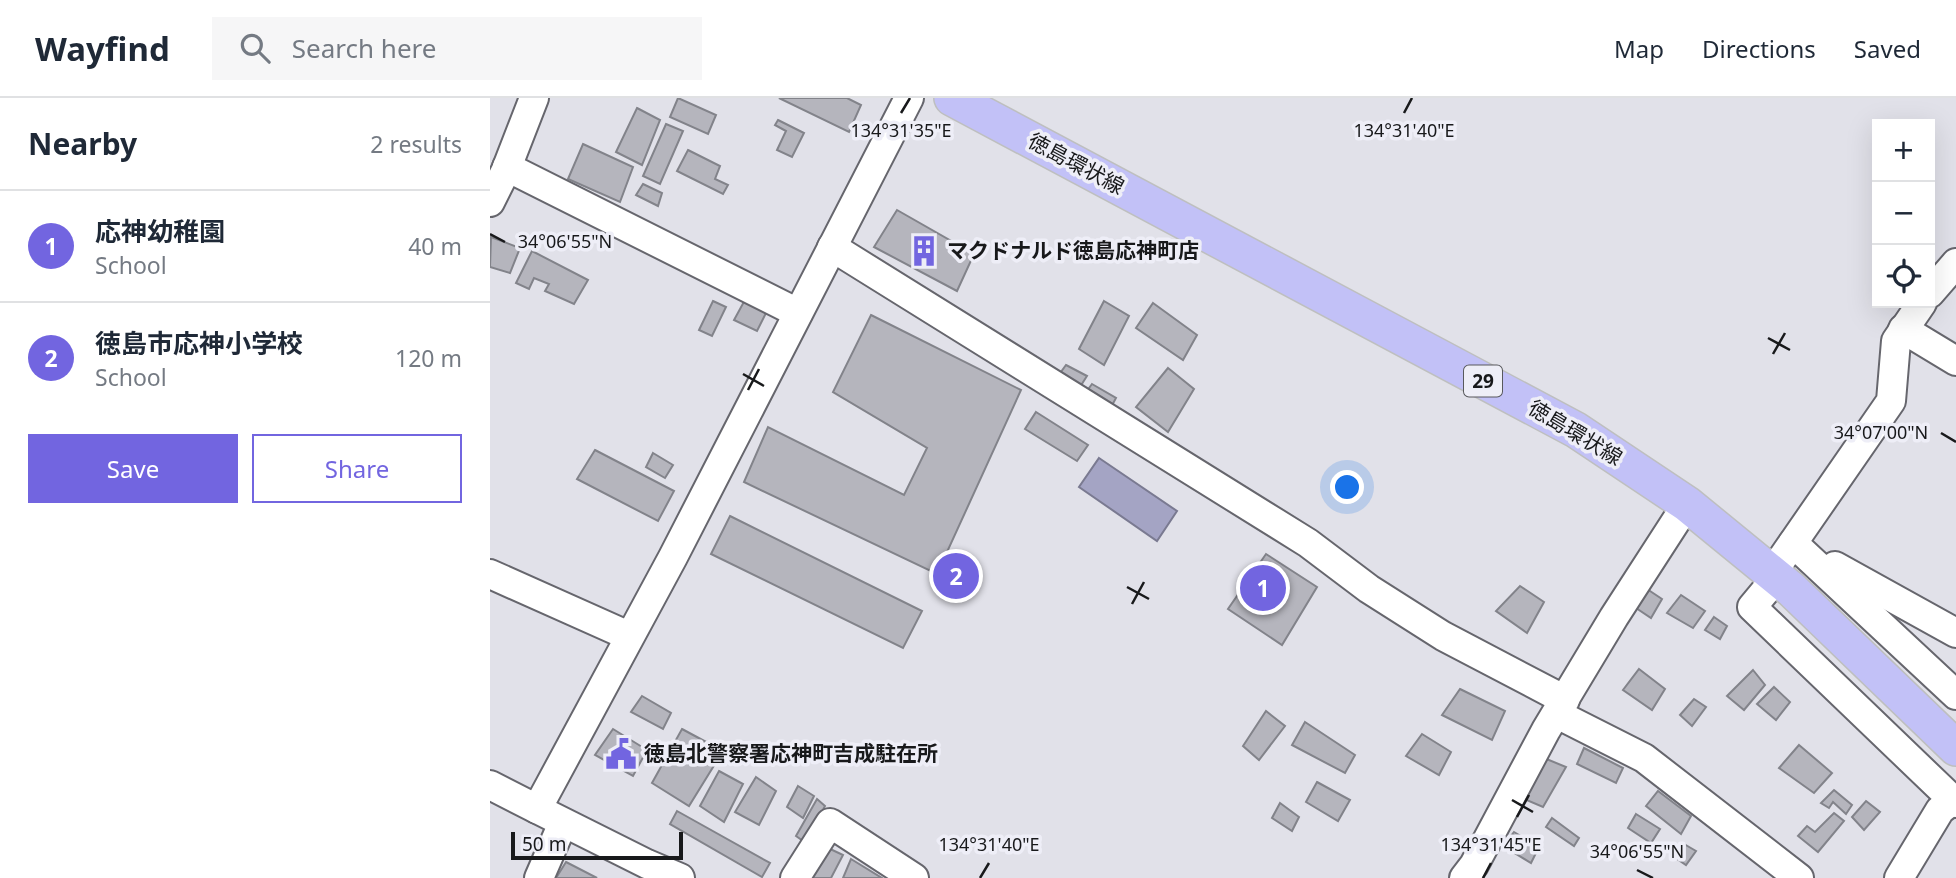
<!DOCTYPE html>
<meta charset="utf-8">
<style>
body{margin:0;font-family:"Noto Sans","Noto Sans JP",sans-serif;background:#f6f6f7;color:#1f2937}
.controls{position:absolute;right:21px;top:21px;display:grid;overflow:hidden;border-radius:0px;box-shadow:0 7px 28px #0002}
.controls button{width:63px;height:63px;display:grid;place-items:center;padding:0;border:0;border-bottom:2px solid #e0e1e3;background:#fff;color:#1f2937;font:35px sans-serif}
.scale{position:absolute;left:21px;bottom:18px;width:172px;box-sizing:border-box;padding-left:7px;border:4px solid #18191b;border-top:0;font-size:19px;line-height:24px;white-space:nowrap;color:#18191b;-webkit-text-stroke:5px #eeeef7;paint-order:stroke}
.you{position:absolute;left:858px;top:390px;width:24px;height:24px;margin:-18px;border:5px solid #fff;border-radius:50%;background:#1a73e8;box-shadow:0 0 0 10px #1a73e833}
.badge{display:grid;place-items:center;width:46px;height:46px;border-radius:50%;background:#7265e0;color:#fff;font-size:23px;font-weight:700}
.pin{position:absolute;translate:-50% -50%;border:4px solid #fff;box-shadow:0 2px 7px #0006}
.list{margin:0;padding:0;list-style:none}
h2{display:flex;justify-content:space-between;align-items:center;height:91px;margin:0;padding:0 28px;font-size:30px}
h2 small{font-size:23px;font-weight:400;color:#747a83}
.list li{display:grid;grid-template-columns:46px 1fr auto;gap:21px;align-items:center;box-sizing:border-box;height:112px;padding:0 28px;border-top:2px solid #e0e1e3}
.list b{display:block;font-size:26px;white-space:nowrap}
.list p{margin:0;font-size:23px;white-space:nowrap;color:#747a83}
.list em{font-size:23px;font-style:normal;color:#747a83}
.actions{display:flex;gap:14px;padding:21px 28px}
.actions a{flex:1;padding:16px 0;border:2px solid #7265e0;border-radius:0px;text-align:center;font-size:24px;color:#7265e0}
.actions .main{background:#7265e0;color:#fff}
.icon{flex:none;width:38px;height:38px;fill:none;stroke:currentColor;stroke-width:2;stroke-linecap:round;stroke-linejoin:round}
.map{position:relative;flex:none;width:1466px;height:780px;overflow:hidden}
header{display:flex;align-items:center;gap:42px;box-sizing:border-box;height:98px;padding:0 35px;background:#fff;border-bottom:2px solid #e0e1e3}
header strong{font-size:33px}
nav{display:flex;gap:38px;margin-inline-start:auto;font-size:24px}
.search{width:490px;height:63px;background:#f6f6f7;display:flex;align-items:center;gap:18px;box-sizing:border-box;padding:0 24px;border-radius:0px;color:#747a83;font-size:26px}
main{display:flex}
aside{flex:1;background:#fff}
.map>svg:first-child{display:block}
</style>
<header>
<strong>Wayfind</strong>
<div class="search"><svg class="icon" aria-label="search" viewBox="0 0 24 24"><circle cx="10" cy="10" r="6"/><path d="M15 15l6 6"/></svg>Search here</div>
<nav><a>Map</a><a>Directions</a><a>Saved</a></nav>
</header>
<main>
<aside>
<h2>Nearby<small>2 results</small></h2>
<ul class="list">
<li><span class="badge">1</span><div><b>応神幼稚園</b><p>School</p></div><em>40 m</em></li>
<li><span class="badge">2</span><div><b>徳島市応神小学校</b><p>School</p></div><em>120 m</em></li>
</ul>
<div class="actions"><a class="main">Save</a><a>Share</a></div>
</aside>
<div class="map">
<svg width="1466" height="780" viewBox="0 0 1466 780">
<rect width="100%" height="100%" fill="#e1e1e9"/>
<polygon fill="#a4a4c4" stroke="#7a7a91" stroke-width="2" points="609,360 687,413 667,443 589,389"/>
<g fill="#b5b5bd" stroke="#82838a" stroke-width="2">
<polygon points="188,0 226,17 218,36 180,19"/>
<polygon points="289,0 357,0 371,7 359,34"/>
<polygon points="147,10 170,22 152,67 126,54"/>
<polygon points="288,22 314,35 302,59 287,52 296,33 285,27"/>
<polygon points="176,26 193,33 170,86 153,78"/>
<polygon points="93,46 143,69 130,104 78,81"/>
<polygon points="198,52 230,68 225,81 238,87 233,96 187,73"/>
<polygon points="153,86 172,95 168,108 146,97"/>
<polygon points="407,112 484,156 467,193 384,149"/>
<polygon points="1,139 30,150 20,175 0,169"/>
<polygon points="42,153 98,182 84,206 55,193 59,186 44,180 39,191 26,185"/>
<polygon points="256,200 278,211 267,233 244,222"/>
<polygon points="223,203 236,209 222,238 209,232"/>
<polygon points="614,203 639,218 614,267 589,251"/>
<polygon points="663,205 707,237 693,262 646,230"/>
<polygon points="381,217 531,292 447,476 254,384 278,329 414,397 437,350 343,294"/>
<polygon points="576,267 597,278 588,292 568,278"/>
<polygon points="678,270 704,291 678,334 646,309"/>
<polygon points="602,286 626,300 619,313 594,297"/>
<polygon points="546,314 598,347 587,363 535,331"/>
<polygon points="105,352 184,393 168,423 87,381"/>
<polygon points="163,355 183,367 175,380 156,369"/>
<polygon points="240,418 432,513 413,550 221,456"/>
<polygon points="776,456 827,489 792,547 738,511"/>
<polygon points="1030,488 1054,504 1037,535 1006,513"/>
<polygon points="1157,491 1172,501 1161,520 1146,510"/>
<polygon points="1191,497 1215,513 1203,530 1177,515"/>
<polygon points="1224,519 1237,528 1230,541 1215,532"/>
<polygon points="1149,571 1175,591 1162,612 1133,592"/>
<polygon points="1263,572 1275,587 1254,612 1237,598"/>
<polygon points="1284,589 1300,604 1286,622 1267,606"/>
<polygon points="970,591 1015,613 1002,642 952,617"/>
<polygon points="152,598 181,615 173,631 141,614"/>
<polygon points="1204,601 1216,609 1202,628 1190,617"/>
<polygon points="776,613 795,628 769,662 753,648"/>
<polygon points="815,624 865,657 855,675 802,647"/>
<polygon points="123,631 157,652 143,678 105,657"/>
<polygon points="192,631 233,653 199,708 162,685"/>
<polygon points="932,636 961,654 949,677 916,658"/>
<polygon points="1309,647 1342,675 1324,695 1289,670"/>
<polygon points="1094,650 1133,670 1126,685 1087,666"/>
<polygon points="1054,660 1076,669 1053,709 1032,700"/>
<polygon points="229,673 253,686 234,724 210,708"/>
<polygon points="266,679 286,693 269,727 245,714"/>
<polygon points="827,684 860,702 848,723 816,704"/>
<polygon points="308,688 324,698 313,720 297,709"/>
<polygon points="1344,692 1362,707 1356,716 1343,704 1339,710 1331,705"/>
<polygon points="1168,693 1201,718 1191,736 1156,708"/>
<polygon points="327,701 335,708 316,745 306,738"/>
<polygon points="1376,703 1390,714 1374,732 1362,719"/>
<polygon points="790,705 809,719 802,733 782,720"/>
<polygon points="187,713 280,765 272,779 180,726"/>
<polygon points="1344,715 1354,723 1328,754 1308,738 1317,728 1325,734"/>
<polygon points="1146,716 1170,731 1161,745 1138,730"/>
<polygon points="1062,720 1089,740 1084,748 1056,729"/>
<polygon points="1024,734 1049,749 1041,765 1013,748"/>
<polygon points="1194,746 1206,753 1196,767 1183,758"/>
<polygon points="336,749 353,757 341,780 320,780"/>
<polygon points="361,761 392,780 353,780"/>
<polygon points="76,764 107,780 66,780"/>
</g>
<g fill="none" stroke-linecap="round" stroke-linejoin="round">
<defs>
<g id="minor">
<polyline points="17,69 308,215"/>
<polyline points="0,104 16,72 44,0"/>
<polyline points="342,149 818,445 879,491 953,538 1075,602"/>
<polyline points="1440,195 1466,165"/>
<polyline points="1413,231 1466,263"/>
<polyline points="1303,445 1466,597"/>
<polyline points="1345,468 1466,535"/>
<polyline points="1282,475 1401,303 1406,243 1432,205"/>
<polyline points="0,476 139,538"/>
<polyline points="1287,479 1262,509 1466,705"/>
<polyline points="1067,616 1154,660 1309,780"/>
<polyline points="0,687 47,711"/>
<polyline points="49,780 73,725"/>
<polyline points="190,780 157,766 47,711 183,459 419,0"/>
<polyline points="305,780 340,725 424,780"/>
<polyline points="974,780 984,767 1056,632 1124,519 1197,406"/>
<polyline points="1409,780 1450,712 1463,702"/>
</g>
<polyline id="major" points="462,0 1086,332 1197,406 1301,491 1466,650"/>
</defs>
<use href="#minor" stroke="#66666d" stroke-width="32"/>
<use href="#major" stroke="#bebfbf" stroke-width="38"/>
<use href="#minor" stroke="#fff" stroke-width="28"/>
<use href="#major" stroke="#c2c1f7" stroke-width="35"/>
</g>
<path fill="none" stroke="#18191b" stroke-width="2.5" d="M 411,15 L 420,0M 914,15 L 922,0M 0,136 L 15,144M 1278,240 L 1300,252M 1283,256 L 1295,235M 253,276 L 274,288M 258,292 L 269,271M 1451,335 L 1466,344M 637,489 L 659,501M 642,506 L 654,484M 1022,702 L 1043,714M 1027,719 L 1039,697M 1147,772 L 1163,780M 490,780 L 499,765M 993,780 L 1001,765"/>
<defs>
<symbol id="building-bare" viewBox="-9 -9 18 18"><path d="M-4-6H4V6H1V3H-1V6H-4ZM-2.5-4.3h1.7v1.8h-1.7ZM.8-4.3h1.7v1.8H.8ZM-2.5-1h1.7V.8h-1.7ZM.8-1h1.7V.8H.8Z" fill="#7265e0" stroke="#eeeef7" stroke-width="2.5" paint-order="stroke"/></symbol>
<symbol id="civic-bare" viewBox="-9 -9 18 18"><path d="M-.6-6.5H3V-4.5H.6V-3L4-1V1h2V6H-6V1h2V-1L-.6-3ZM-1.2 2.5V6h2.4V2.5Z" fill="#7265e0" stroke="#eeeef7" stroke-width="2.5" paint-order="stroke"/></symbol>
</defs>
<g fill-rule="evenodd">
<use href="#building-bare" x="412" y="131" width="44" height="44"/>
<use href="#civic-bare" x="109" y="634" width="44" height="44"/>
</g>
<g text-anchor="middle" stroke-width="7" stroke-linejoin="round" paint-order="stroke">
<rect fill="#eeeef7" stroke="#58595d" stroke-width="2" x="974" y="267.5" width="38" height="31" rx="5"/>
<g font-size="19" font-weight="bold" fill="#18191b">
<text x="993" y="290">29</text>
</g>
<g font-size="21" fill="#18191b" stroke="#eeeef7">
<text transform="translate(586 66) rotate(28)" y="7">徳島環状線</text>
<text transform="translate(1085 335) rotate(31)" y="7">徳島環状線</text>
</g>
<g font-size="21" font-weight="bold" fill="#18191b" stroke="#eeeef7" text-anchor="start">
<text x="457" y="160">マクドナルド徳島応神町店</text>
<text x="154" y="663">徳島北警察署応神町吉成駐在所</text>
</g>
</g>
<g font-size="18" text-anchor="middle" fill="#18191b" stroke="#eeeef7" stroke-width="7" stroke-linejoin="round" paint-order="stroke">
<text x="411" y="39">134°31'35"E</text>
<text x="914" y="39">134°31'40"E</text>
<text x="75" y="150">34°06'55"N</text>
<text x="1391" y="341">34°07'00"N</text>
<text x="499" y="753">134°31'40"E</text>
<text x="1001" y="753">134°31'45"E</text>
<text x="1147" y="760">34°06'55"N</text>
</g>
</svg>
<div class="controls">
<button>+</button>
<button>−</button>
<button><svg class="icon" aria-label="locate" viewBox="0 0 24 24"><circle cx="12" cy="12" r="6"/><path d="M12 2v4M12 18v4M2 12h4M18 12h4"/></svg></button>
</div>
<div class="scale">50 m</div>
<div class="you"></div>
<div class="pin badge" style="left:773px;top:490px">1</div>
<div class="pin badge" style="left:466px;top:478px">2</div>
</div>
</main>
